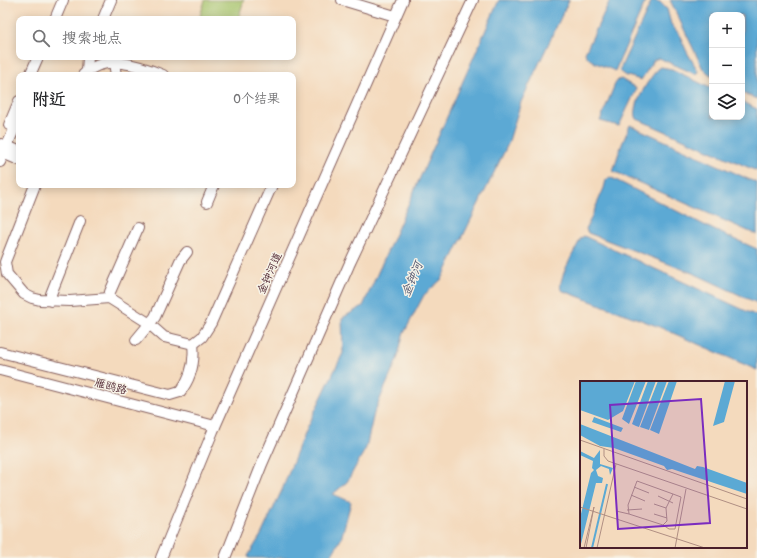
<!DOCTYPE html>
<html lang="zh">
<meta charset="utf-8">
<style>
body{margin:0;font-family:"Balsamiq Sans","LXGW WenKai TC",sans-serif;background:#f6f6f6;color:#202124}
.controls{position:absolute;right:12px;top:12px;display:grid;overflow:hidden;border-radius:8px;box-shadow:0 2px 10px #0003}
.controls button{width:36px;height:36px;display:grid;place-items:center;padding:0;border:0;border-bottom:1px solid #e0e0e0;background:#fff;color:#202124;font:20px sans-serif}
.list{margin:0;padding:0;list-style:none}
h2{display:flex;justify-content:space-between;align-items:center;height:52px;margin:0;padding:0 16px;font-size:17px}
h2 small{font-size:13px;font-weight:400;color:#757577}
.icon{flex:none;width:22px;height:22px;fill:none;stroke:currentColor;stroke-width:2;stroke-linecap:round;stroke-linejoin:round}
.map{position:relative;flex:none;width:757px;height:558px;overflow:hidden}
.search{position:absolute;background:#fff;box-shadow:0 2px 10px #0003;left:16px;top:16px;width:280px;height:44px;display:flex;align-items:center;gap:10px;box-sizing:border-box;padding:0 14px;border-radius:8px;color:#757577;font-size:15px}
.panel{position:absolute;background:#fff;box-shadow:0 2px 10px #0003;left:16px;top:72px;width:280px;height:116px;border-radius:8px}
.map>svg:first-child{display:block}
</style>
<div class="map">
<svg width="757" height="558" viewBox="0 0 757 558">
<rect width="100%" height="100%" fill="#f7f3e8"/>
<filter id="ink" filterUnits="userSpaceOnUse"><feTurbulence type="fractalNoise" baseFrequency=".025" numOctaves="2"/><feDisplacementMap in="SourceGraphic" scale="8" xChannelSelector="R" yChannelSelector="G"/><feConvolveMatrix kernelMatrix="1 2 1 2 8 2 1 2 1" color-interpolation-filters="sRGB"/></filter>
<filter id="wash" filterUnits="userSpaceOnUse"><feTurbulence type="fractalNoise" baseFrequency=".012" numOctaves="4" result="noise"/><feDisplacementMap in="SourceGraphic" scale="16" xChannelSelector="R" yChannelSelector="G"/><feGaussianBlur stdDeviation="0.9" result="paint"/><feColorMatrix in="noise" values="0 0 0 0 0 0 0 0 0 0 0 0 0 0 0 0 0 1.4 0 .05"/><feComposite in="paint" operator="in"/></filter>
<g filter="url(#wash)">
<rect width="100%" height="100%" fill="#f4dabd"/>
<polygon fill="#a6c36a" stroke="#78714a" points="205,0 244,0 238,19 208,19 200,16"/>
<g fill="#5ba9d4" stroke="#526480">
<polygon points="499,0 569,0 521,102 508,144 442,279 424,295 403,335 397,360 374,413 366,448 347,482 333,494 351,502 341,539 330,558 249,558 248,556 261,535 282,490 306,429 343,353 342,318 363,306"/>
<path d="M 610,0 L 646,0 L 615,71 C 607,67 587,62 585,53 Z"/>
<polygon points="652,0 660,2 667,9 671,24 679,34 687,52 698,71 697,73 695,74 659,58 654,60 641,80 624,75 619,71"/>
<polygon points="670,0 757,0 757,99 742,93 742,15 712,15 712,76 703,69"/>
<path d="M 661,67 L 672,69 L 712,89 L 712,117 L 742,117 L 742,102 L 757,109 L 757,171 L 637,119 C 630,108 651,73 661,67 Z"/>
<polygon points="621,79 636,88 636,90 619,126 600,121 615,84 618,80"/>
<polygon points="630,125 757,183 757,235 613,171 620,149"/>
<polygon points="610,177 714,230 757,249 757,303 695,274 588,233 586,229 604,188 606,180"/>
<path d="M 584,236 L 757,316 L 757,370 L 657,326 L 561,290 C 557,280 576,249 581,238 Z"/>
</g>
</g>
<g filter="url(#ink)">
<g fill="none" stroke-linecap="round" stroke-linejoin="round">
<defs>
<g id="minor">
<polyline points="342,0 395,16"/>
<polyline points="55,19 63,0"/>
<polyline points="103,19 111,0"/>
<polyline points="114,63 116,75"/>
<polyline points="87,71 88,57"/>
<polyline points="30,75 38,57"/>
<path d="M 83,75 C 105,53 138,65 163,75"/>
<polyline points="9,125 19,101"/>
<polyline points="2,144 19,151"/>
<polyline points="0,152 19,160"/>
<polyline points="0,162 19,118"/>
<polyline points="35,185 5,262 7,274 24,294 32,298 40,300 70,301 109,298 147,322 164,337 193,344 202,337 211,323 272,185"/>
<polyline points="207,202 214,185"/>
<polyline points="109,298 110,292 138,228"/>
<polyline points="51,301 51,294 80,221"/>
<polyline points="136,340 155,317 180,261 187,252"/>
<path d="M 0,352 L 170,395 L 180,392 C 191,378 195,361 193,344"/>
<polyline points="0,370 215,426"/>
<polyline points="161,558 213,431 403,0"/>
<polyline points="225,558 262,464 349,265 473,0"/>
</g>
</defs>
<use href="#minor" stroke="#86605e" stroke-width="12"/>
<use href="#minor" stroke="#fff" stroke-width="10"/>
</g>
</g>
<g text-anchor="middle" stroke-width="3" stroke-linejoin="round" paint-order="stroke">
<g font-size="11" fill="#4a1f2b" stroke="#f7f3e8">
<text transform="translate(269 273) rotate(-66)" y="4">金钟河道</text>
<text transform="translate(111 386) rotate(15)" y="4">雁鸥路</text>
</g>
<g font-size="12" font-style="italic" fill="#51566f" stroke="#f7f3e8">
<text transform="translate(412 279) rotate(-67)" y="4">金钟河</text>
</g>
</g>
<g transform="translate(580 381)">
<rect width="167" height="167" fill="#f4dabd"/>
<path d="M 0,0 L 55,0 L 43,30 L 28,39 L 0,29 ZM 56,0 L 66,0 L 49,43 L 42,38 ZM 68,0 L 76,0 L 59,46 L 56,45 L 52,43 ZM 78,0 L 87,0 L 69,49 L 60,46 ZM 89,0 L 97,0 L 79,53 L 70,49 ZM 145,0 L 155,0 L 144,41 L 133,45 ZM 14,36 L 43,47 L 41,51 L 12,41 ZM 0,43 L 115,88 L 117,85 L 123,86 L 167,102 L 167,113 L 92,88 L 87,89 L 84,85 L 34,67 L 20,65 L 0,54 ZM 20,69 L 20,83 L 33,87 L 30,94 L 29,88 L 21,85 L 16,89 L 18,95 L 23,97 L 22,102 L 16,102 L 0,167 L 0,137 L 11,92 L 14,89 L 12,87 L 13,80 L 0,74 L 0,70 L 14,77 Z" fill="#5ba9d4"/>
<path fill="none" stroke="#5ba9d4" stroke-width="2" d="M 12,167 L 27,103"/>
<path fill="none" stroke="#b08f83" stroke-width="1" d="M 0,59 L 167,118M 24,68 L 24,75 L 28,80 L 167,128M 57,100 L 93,113 L 86,127 L 87,140 L 83,144 L 49,133 L 48,124 ZM 54,106 L 69,112M 51,114 L 65,120M 78,115 L 93,122M 74,123 L 86,127M 0,126 L 125,167M 47,129 L 62,128M 36,130 L 49,133M 74,133 L 87,137M 83,144 L 89,148 L 95,148 L 101,116 L 93,113M 4,167 L 14,126 L 6,167M 17,167 L 36,83M 95,167 L 106,108"/>
<path fill="#7b2cbf" fill-opacity="0.15" stroke="#7b2cbf" stroke-width="2" d="M 121,18 L 130,142 L 38,148 L 30,24 Z"/>
<rect width="167" height="167" fill="none" stroke="#4a1f2b" stroke-width="2"/>
</g>
</svg>
<div class="controls">
<button>+</button>
<button>−</button>
<button><svg class="icon" aria-label="layers" viewBox="0 0 24 24"><path d="M12 4l9 5-9 5-9-5zM3 14l9 5 9-5"/></svg></button>
</div>
<div class="search"><svg class="icon" aria-label="search" viewBox="0 0 24 24"><circle cx="10" cy="10" r="6"/><path d="M15 15l6 6"/></svg>搜索地点</div>
<section class="panel">
<h2>附近<small>0个结果</small></h2>
<ul class="list">
</ul>
</section>
</div>
